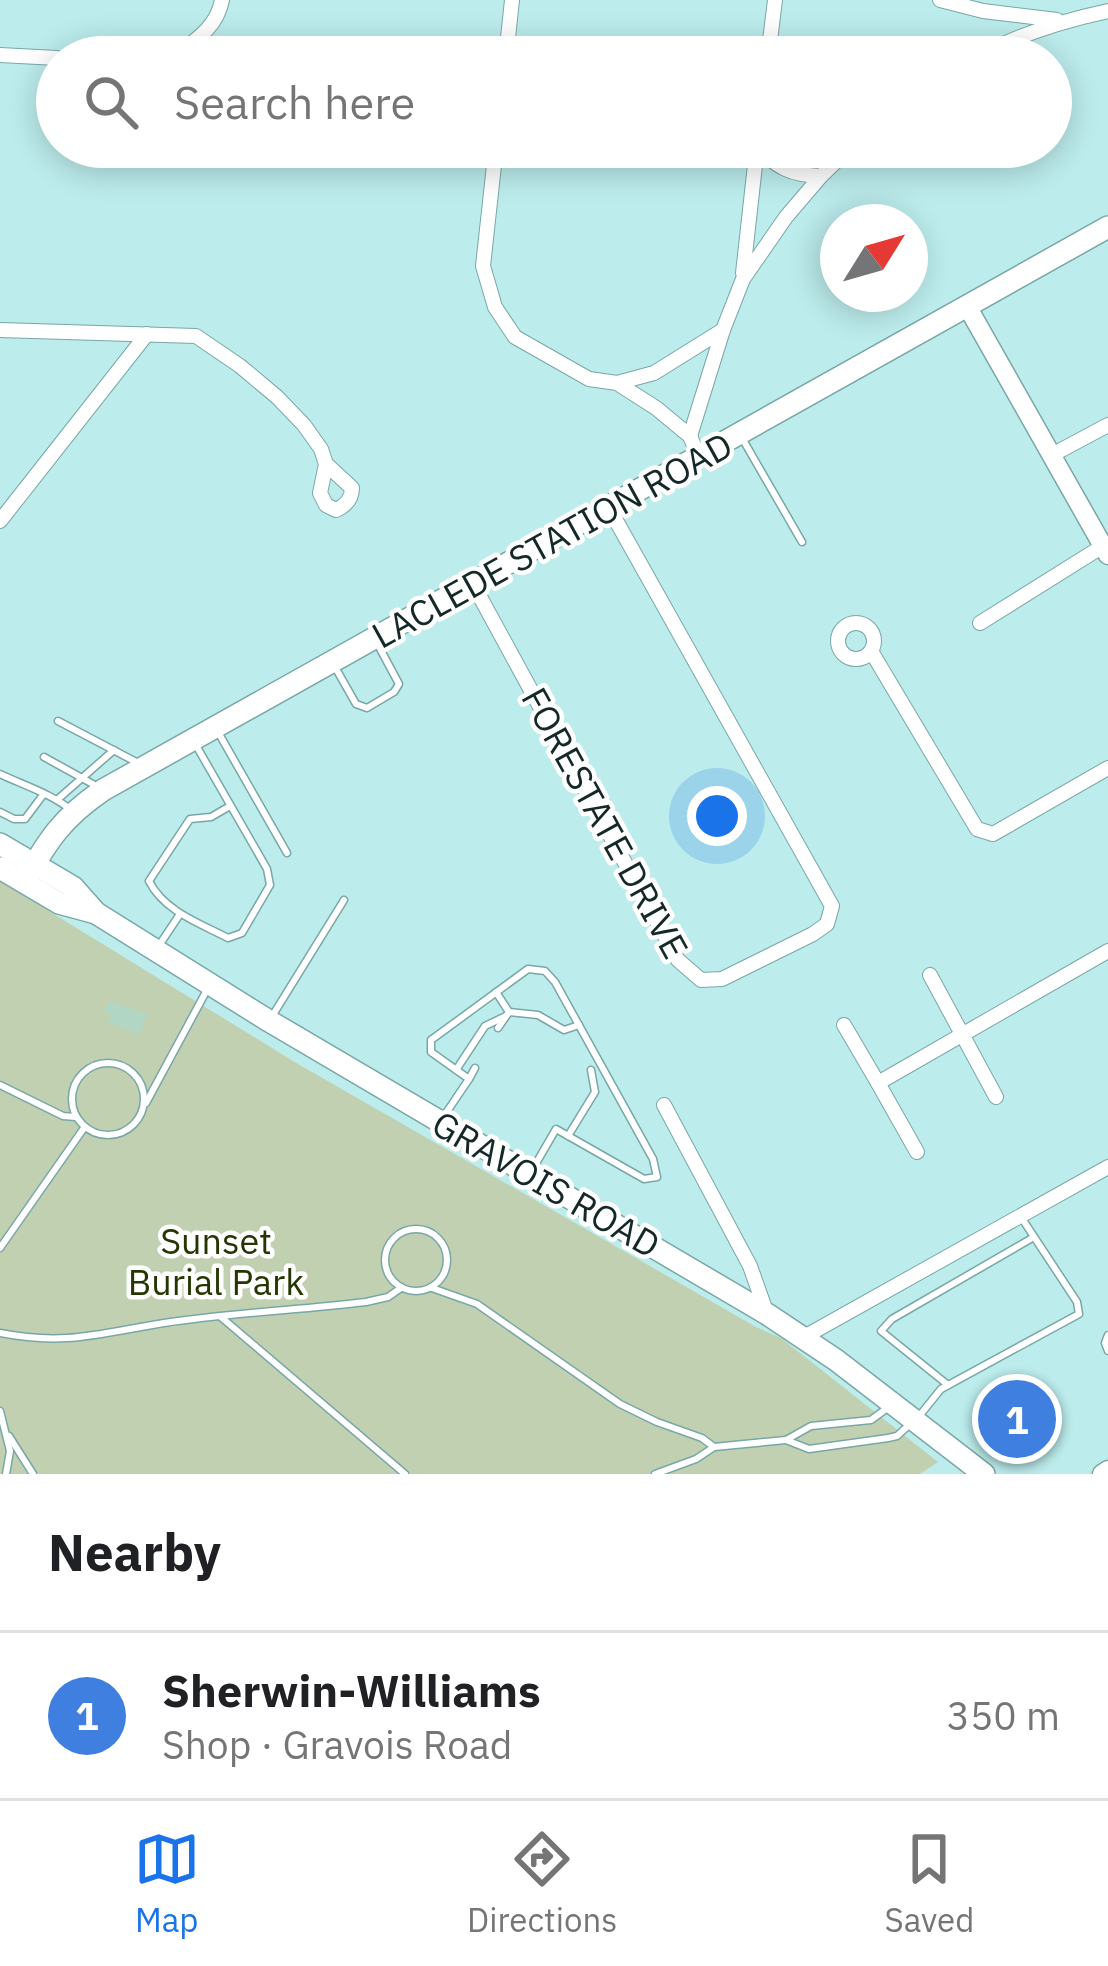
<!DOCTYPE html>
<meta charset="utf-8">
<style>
body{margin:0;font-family:"IBM Plex Sans",sans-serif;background:#f2f2f2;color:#202124}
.compass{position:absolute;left:820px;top:204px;width:108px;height:108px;border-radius:50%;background:#fff;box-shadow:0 6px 30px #0003;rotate:53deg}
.you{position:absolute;left:717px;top:816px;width:42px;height:42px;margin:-30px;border:9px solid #fff;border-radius:50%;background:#1a73e8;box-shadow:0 0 0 18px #1a73e833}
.badge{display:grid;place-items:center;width:78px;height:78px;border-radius:50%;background:#1a73e8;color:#fff;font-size:39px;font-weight:700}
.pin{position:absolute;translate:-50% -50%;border:6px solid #fff;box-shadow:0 3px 12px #0006}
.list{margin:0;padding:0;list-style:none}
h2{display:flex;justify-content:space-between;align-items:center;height:156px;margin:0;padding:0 48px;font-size:51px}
h2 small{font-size:39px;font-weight:400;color:#757577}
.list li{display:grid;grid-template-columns:78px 1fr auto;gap:36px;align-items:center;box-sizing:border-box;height:168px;padding:0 48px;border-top:3px solid #e0e0e0}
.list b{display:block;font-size:45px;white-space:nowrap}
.list p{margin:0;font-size:39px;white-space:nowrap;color:#757577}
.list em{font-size:39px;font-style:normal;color:#757577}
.icon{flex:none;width:66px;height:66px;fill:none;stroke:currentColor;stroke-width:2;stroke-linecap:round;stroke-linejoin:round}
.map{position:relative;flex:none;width:1108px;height:1474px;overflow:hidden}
.search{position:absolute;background:#fff;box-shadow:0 6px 30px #0003;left:36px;right:36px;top:36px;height:132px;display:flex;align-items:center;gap:30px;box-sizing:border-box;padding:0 42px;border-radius:66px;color:#757577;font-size:45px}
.sheet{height:324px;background:#fff}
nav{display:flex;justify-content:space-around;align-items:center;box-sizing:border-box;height:168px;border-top:3px solid #e0e0e0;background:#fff;font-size:33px;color:#757577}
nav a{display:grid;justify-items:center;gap:6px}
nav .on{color:#1a73e8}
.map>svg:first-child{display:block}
</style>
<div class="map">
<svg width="1108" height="1474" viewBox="0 0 1108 1474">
<rect width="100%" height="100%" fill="#bcecec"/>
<polygon fill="#c1d0b0" points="0,881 298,1064 756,1327 781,1338 938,1462 920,1474 0,1474"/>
<polygon fill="#b1d7c4" points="108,1001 148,1014 139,1035 108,1022 111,1014 104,1011"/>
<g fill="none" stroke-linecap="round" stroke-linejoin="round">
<defs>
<g id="lane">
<polyline points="742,438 802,542"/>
<polyline points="335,667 356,704 367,708 394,692 399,684 377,643"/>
<polyline points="58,721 138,763"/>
<polyline points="218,732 287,853"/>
<path d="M 197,747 L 267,869 L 270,885 L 242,933 L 228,938 C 199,923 164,911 149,881 L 190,819 L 211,817 L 230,806"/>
<polyline points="44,757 100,788"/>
<path d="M 0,774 C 23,785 52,794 71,810"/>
<polyline points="58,799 114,750"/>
<polyline points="0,812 14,819 25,819 43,795"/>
<polyline points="158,947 180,914"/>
<polyline points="496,992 509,1012 498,1028"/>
<polyline points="509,1012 538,1015 564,1030 579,1025"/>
<polyline points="271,1018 344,900"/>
<circle cx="108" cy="1099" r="36"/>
<polyline points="456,1070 485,1026 506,1016"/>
<polyline points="469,1079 475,1068"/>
<polyline points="0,1085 63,1116 76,1117"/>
<polyline points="146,1103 208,988"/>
<polyline points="444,1116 469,1079 431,1052 431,1040 528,969 545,971 555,982 653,1159 657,1177 644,1179 556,1129 531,1172"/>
<polyline points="568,1136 595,1092 591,1070"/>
<circle cx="416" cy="1260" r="31"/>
<polyline points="0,1248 84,1128"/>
<polyline points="432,1288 477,1304 620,1404 657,1422 702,1438 714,1447"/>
<polyline points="221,1317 405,1474"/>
<path d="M 0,1333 C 66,1346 100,1333 164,1323 C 231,1313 299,1310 366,1302 L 388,1297 L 401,1288"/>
<polyline points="1108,1335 1105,1343 1108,1351"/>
<polyline points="948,1385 881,1331 892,1319 1034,1237"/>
<polyline points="886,1409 871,1420 811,1426 786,1440 809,1449 888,1438 897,1436 910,1424"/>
<polyline points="0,1411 10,1451 6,1474"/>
<polyline points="920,1415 941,1389 1079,1314 1077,1302 1021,1217"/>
<polyline points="9,1436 33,1474"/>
<polyline points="655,1474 696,1459 714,1447 786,1440"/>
</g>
<g id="street">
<polyline points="940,0 983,11 1057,20"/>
<polyline points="0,55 57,58"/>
<path d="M 170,57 L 175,56 C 196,40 217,27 222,0"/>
<polyline points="506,57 512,0"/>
<polyline points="768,57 775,0"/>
<path d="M 977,57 C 1019,34 1061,21 1108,11"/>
<polyline points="496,147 483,266 495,307 515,337 589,379 617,383 656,408 690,436 699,458"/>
<path d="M 757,148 C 779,168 790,175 821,176"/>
<polyline points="743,273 757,147"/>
<path d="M 0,330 L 196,336 L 240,366 L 277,397 L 304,425 L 321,449 L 326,464 L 320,493 L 326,505 L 336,510 C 345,506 352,499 352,488 L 326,464"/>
<polyline points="617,383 654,373 723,330"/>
<polyline points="690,436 723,330 743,279 786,217 821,176 851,147"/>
<polyline points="1050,456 1108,425"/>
<polyline points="0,521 147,334"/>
<polyline points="473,584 678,960 701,980 722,979 813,934 827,924 832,906 609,508"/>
<polyline points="980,623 1103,546"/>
<circle cx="856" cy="641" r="18"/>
<polyline points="871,651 977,829 993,834 1108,768"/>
<polyline points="930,975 996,1097"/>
<polyline points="844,1025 878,1083 1108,951"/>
<polyline points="878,1083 917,1152"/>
<polyline points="664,1105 750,1266 767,1314"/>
<polyline points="804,1337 1108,1167"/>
</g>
<g id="secondary">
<polyline points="967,306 1108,555"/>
<polyline points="1102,1474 1108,1470"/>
</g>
<g id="primary">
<polyline points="0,844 73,887 96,913 269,1021 767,1314 836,1360 984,1474"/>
<polyline points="0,868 59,903 96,913"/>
<path d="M 24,882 C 48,840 62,818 103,790 L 1108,227"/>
</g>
</defs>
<use href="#lane" stroke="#79a7a8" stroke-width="9"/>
<use href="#street" stroke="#79a7a8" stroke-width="16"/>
<use href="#secondary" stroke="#79a7a8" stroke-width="21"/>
<use href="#primary" stroke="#79a7a8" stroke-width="24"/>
<use href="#lane" stroke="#fff" stroke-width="6"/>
<use href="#street" stroke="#fff" stroke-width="14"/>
<use href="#secondary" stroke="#fff" stroke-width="18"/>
<use href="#primary" stroke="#fff" stroke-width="21"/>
</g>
<g text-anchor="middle" stroke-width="9" stroke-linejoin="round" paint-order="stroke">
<g font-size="36" fill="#152828" stroke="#fff">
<text transform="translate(552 540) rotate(-29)" y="13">LACLEDE STATION ROAD</text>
<text transform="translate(605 823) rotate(61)" y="13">FORESTATE DRIVE</text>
<text transform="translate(546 1184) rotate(30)" y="13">GRAVOIS ROAD</text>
</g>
<g font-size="36" fill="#243703" stroke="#fff">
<text x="216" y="1254">Sunset<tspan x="216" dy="41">Burial Park</tspan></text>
</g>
</g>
</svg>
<svg class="compass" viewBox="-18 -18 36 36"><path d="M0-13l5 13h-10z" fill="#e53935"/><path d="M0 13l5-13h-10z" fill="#757577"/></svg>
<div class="you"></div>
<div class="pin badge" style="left:1017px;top:1419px;background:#3f7fe0">1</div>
<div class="search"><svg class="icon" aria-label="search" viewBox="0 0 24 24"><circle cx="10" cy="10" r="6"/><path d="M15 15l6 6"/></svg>Search here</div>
</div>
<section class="sheet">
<h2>Nearby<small></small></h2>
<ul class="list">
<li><span class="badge" style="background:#3f7fe0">1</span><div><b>Sherwin-Williams</b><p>Shop · Gravois Road</p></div><em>350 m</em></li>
</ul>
</section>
<nav>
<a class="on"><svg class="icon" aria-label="map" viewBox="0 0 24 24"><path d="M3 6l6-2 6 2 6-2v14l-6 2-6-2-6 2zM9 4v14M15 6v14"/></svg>Map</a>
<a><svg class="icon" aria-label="directions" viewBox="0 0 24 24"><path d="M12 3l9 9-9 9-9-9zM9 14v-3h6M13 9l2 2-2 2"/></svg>Directions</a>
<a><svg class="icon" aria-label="saved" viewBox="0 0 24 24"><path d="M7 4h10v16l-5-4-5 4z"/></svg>Saved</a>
</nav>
